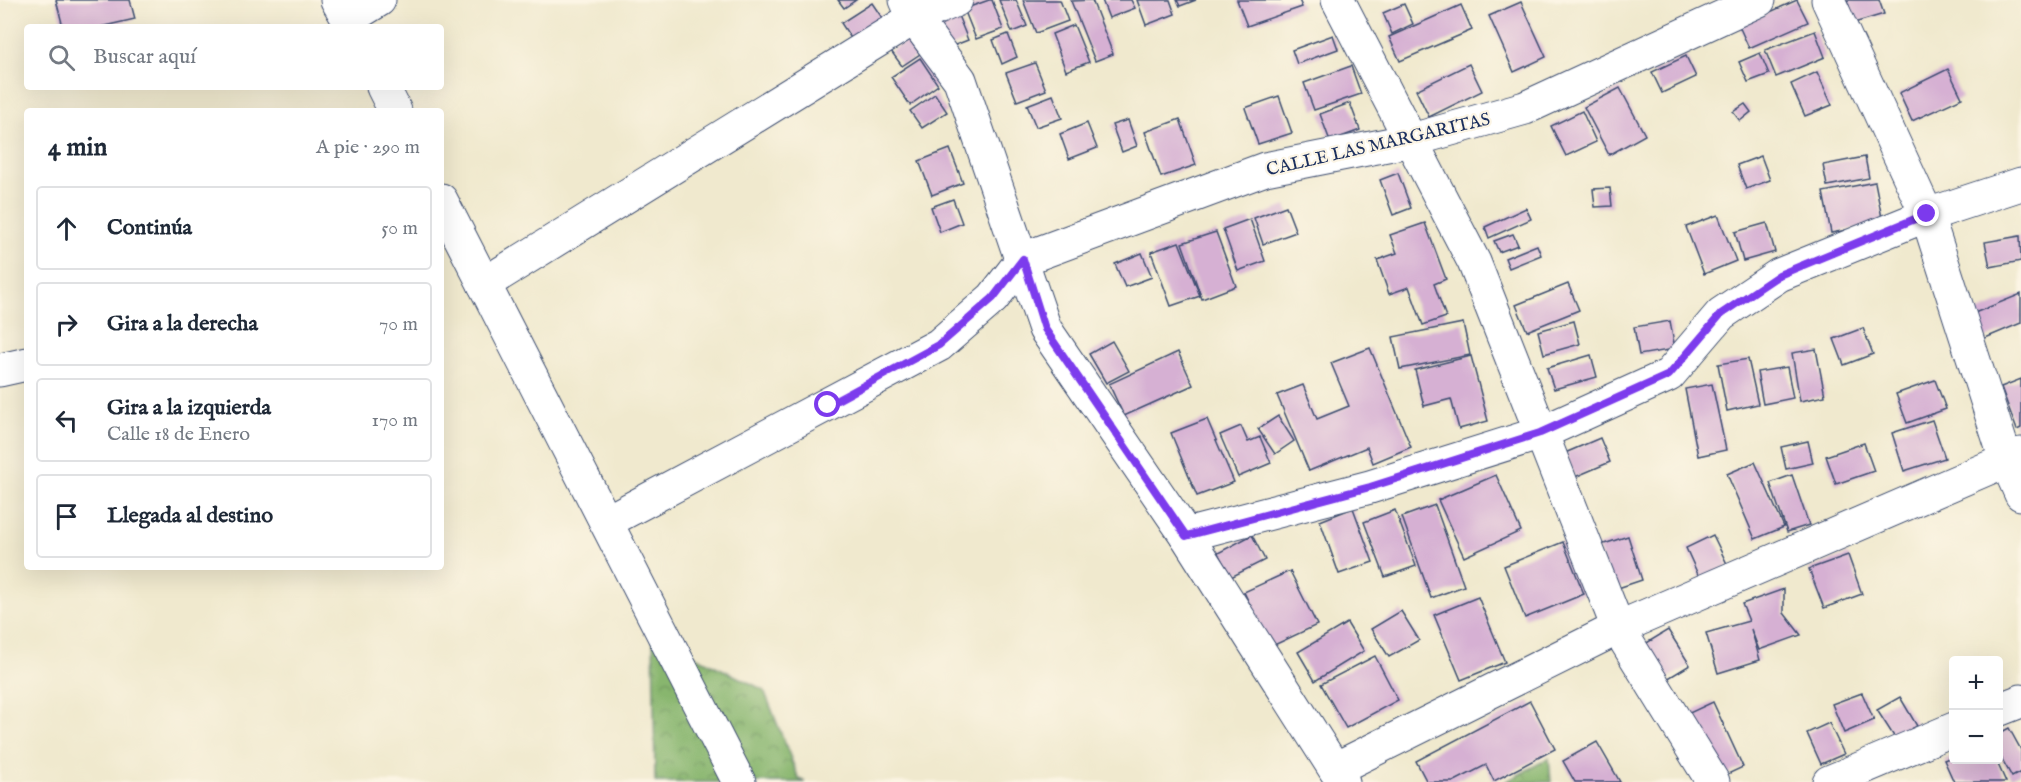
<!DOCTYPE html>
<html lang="es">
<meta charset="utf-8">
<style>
body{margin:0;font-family:"IM FELL English",serif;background:#f6f6f7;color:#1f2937}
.controls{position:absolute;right:18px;bottom:18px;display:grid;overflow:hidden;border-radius:6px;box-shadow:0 6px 24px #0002}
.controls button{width:54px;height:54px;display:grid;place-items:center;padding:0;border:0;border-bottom:2px solid #e0e1e3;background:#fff;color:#1f2937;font:30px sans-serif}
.stop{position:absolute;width:18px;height:18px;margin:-14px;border:4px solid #7c3aed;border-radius:50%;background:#fff}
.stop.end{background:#7c3aed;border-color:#fff;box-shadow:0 2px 6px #0008}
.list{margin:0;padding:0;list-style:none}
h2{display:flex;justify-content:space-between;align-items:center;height:78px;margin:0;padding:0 24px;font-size:26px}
h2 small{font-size:20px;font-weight:400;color:#747a83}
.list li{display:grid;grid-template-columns:39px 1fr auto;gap:18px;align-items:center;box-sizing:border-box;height:84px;margin:0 12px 12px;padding:0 12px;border:2px solid #e0e1e3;border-radius:6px}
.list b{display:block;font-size:22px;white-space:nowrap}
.list p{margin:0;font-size:20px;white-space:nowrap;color:#747a83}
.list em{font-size:20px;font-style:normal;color:#747a83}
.icon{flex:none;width:33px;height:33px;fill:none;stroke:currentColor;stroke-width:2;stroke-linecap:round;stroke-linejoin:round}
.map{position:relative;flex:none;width:2021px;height:782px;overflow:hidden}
.search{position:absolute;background:#fff;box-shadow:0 6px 24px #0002;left:24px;top:24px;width:420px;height:66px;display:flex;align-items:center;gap:15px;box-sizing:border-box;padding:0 21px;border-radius:6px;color:#747a83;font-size:22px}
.panel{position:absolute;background:#fff;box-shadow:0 6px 24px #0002;left:24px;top:108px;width:420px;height:462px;border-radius:6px}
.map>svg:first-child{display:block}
</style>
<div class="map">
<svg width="2021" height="782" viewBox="0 0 2021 782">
<defs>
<pattern id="forest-crowns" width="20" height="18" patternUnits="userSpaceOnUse" patternTransform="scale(1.5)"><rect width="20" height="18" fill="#88b66e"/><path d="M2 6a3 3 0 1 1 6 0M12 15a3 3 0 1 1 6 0" fill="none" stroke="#6e945e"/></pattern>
</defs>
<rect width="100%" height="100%" fill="#fcf5e5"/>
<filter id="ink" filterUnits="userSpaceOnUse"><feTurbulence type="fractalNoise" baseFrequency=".0167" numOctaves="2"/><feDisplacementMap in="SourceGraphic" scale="12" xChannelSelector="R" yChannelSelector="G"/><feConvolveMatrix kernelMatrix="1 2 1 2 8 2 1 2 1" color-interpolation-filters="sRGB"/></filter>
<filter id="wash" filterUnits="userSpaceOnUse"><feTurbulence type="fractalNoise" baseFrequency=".008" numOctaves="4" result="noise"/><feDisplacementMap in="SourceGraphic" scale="24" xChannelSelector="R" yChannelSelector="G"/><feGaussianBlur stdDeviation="1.35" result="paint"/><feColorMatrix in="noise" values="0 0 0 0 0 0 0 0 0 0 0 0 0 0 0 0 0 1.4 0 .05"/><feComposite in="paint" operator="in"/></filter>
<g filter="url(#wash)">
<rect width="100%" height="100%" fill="#f0e9ce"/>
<g fill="url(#forest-crowns)" stroke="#527266" stroke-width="1.5">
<polygon points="653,635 764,690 799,779 805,782 655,782"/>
<polygon points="1549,758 1551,782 1505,782"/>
</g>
<g id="blocks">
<g fill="#d6b0d3">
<polygon points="56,0 130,0 135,19 100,27 63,27"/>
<polygon points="838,0 856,0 844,8"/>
<polygon points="989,0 992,0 1003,29 976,39 964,9"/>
<polygon points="999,0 1016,0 1027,26 1012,32"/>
<polygon points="1023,0 1060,0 1068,21 1036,33"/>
<polygon points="1092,0 1113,54 1095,61 1071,1"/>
<polygon points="1102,0 1131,0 1135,8 1109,18"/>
<polygon points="1137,0 1170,0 1175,14 1146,25"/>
<polygon points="1177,0 1196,0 1180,6"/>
<polygon points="1237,0 1299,0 1302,7 1247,26"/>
<polygon points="1797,0 1808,22 1749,48 1739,26"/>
<polygon points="1847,0 1879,0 1884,14 1854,23"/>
<polygon points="1521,2 1546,57 1514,72 1489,16"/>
<polygon points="872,3 889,28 858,49 841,23"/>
<polygon points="1404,4 1413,24 1392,34 1383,13"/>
<polygon points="1461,5 1472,30 1400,61 1389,37"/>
<polygon points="957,13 968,40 945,49 934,22"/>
<polygon points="1074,25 1089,62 1066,71 1052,34"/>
<polygon points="1815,31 1825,57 1776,77 1765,50"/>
<polygon points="1008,34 1017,57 1002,64 993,40"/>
<polygon points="1333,35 1338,49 1297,64 1292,50"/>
<polygon points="909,39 920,54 902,66 891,51"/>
<polygon points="1760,53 1769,74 1748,82 1739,62"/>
<polygon points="1686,56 1696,77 1662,93 1652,72"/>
<polygon points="920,58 938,85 910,105 891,77"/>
<polygon points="1035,63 1046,90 1017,101 1006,73"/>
<polygon points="1469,64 1482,91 1429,117 1416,90"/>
<polygon points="1351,66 1361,94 1314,110 1304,83"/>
<polygon points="1948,69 1962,98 1912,121 1899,93"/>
<polygon points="1817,72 1832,105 1805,116 1791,84"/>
<polygon points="1620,88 1645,135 1609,155 1584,107"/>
<polygon points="935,94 947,112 922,128 910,111"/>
<polygon points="1053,95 1062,118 1036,127 1027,105"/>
<polygon points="1279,96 1292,133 1258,144 1245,108"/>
<polygon points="1350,103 1360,130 1330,141 1320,114"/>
<polygon points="1745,104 1751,112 1740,121 1733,112"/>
<polygon points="1582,111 1596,142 1566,156 1551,126"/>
<polygon points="1180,119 1196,165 1161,177 1145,132"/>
<polygon points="1128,120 1137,146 1122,152 1112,125"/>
<polygon points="1087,123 1097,148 1069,159 1060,134"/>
<polygon points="950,149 963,183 932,195 919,161"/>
<polygon points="1761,156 1770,180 1746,189 1737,165"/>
<polygon points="1865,157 1869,178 1827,186 1823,165"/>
<polygon points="1398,173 1411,208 1393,215 1380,180"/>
<polygon points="1875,182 1883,223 1831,233 1823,192"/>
<polygon points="1610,188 1612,206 1595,207 1593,189"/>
<polygon points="953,199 962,223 940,232 931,207"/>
<polygon points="1286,206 1296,232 1263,244 1254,218"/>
<polygon points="1526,208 1531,219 1489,238 1485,227"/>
<polygon points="1718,215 1736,261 1704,274 1686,227"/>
<polygon points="1250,219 1265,261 1238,271 1223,229"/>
<polygon points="1425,223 1446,279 1434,284 1446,317 1423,325 1409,287 1389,294 1377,260 1397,253 1390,235"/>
<polygon points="1767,223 1775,252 1743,261 1735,232"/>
<polygon points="1216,232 1236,286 1202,299 1182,243"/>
<polygon points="1513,234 1518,245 1499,252 1494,241"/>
<polygon points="2020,236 2021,261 1990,267 1985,242"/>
<polygon points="1179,242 1200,296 1171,306 1151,252"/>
<polygon points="1537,245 1541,255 1509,268 1505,258"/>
<polygon points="1142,253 1152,277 1125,287 1115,264"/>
<polygon points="1568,284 1579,310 1527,331 1516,305"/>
<polygon points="2021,294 2021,323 1983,339 1972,314"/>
<polygon points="1574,321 1580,344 1544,354 1538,331"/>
<polygon points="1670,321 1675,349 1639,355 1634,327"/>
<polygon points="1463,323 1470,355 1400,369 1393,337"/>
<polygon points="1863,328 1873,354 1844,365 1834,339"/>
<polygon points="1112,341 1129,371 1106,383 1089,354"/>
<polygon points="1370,348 1411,447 1373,463 1367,447 1309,471 1277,395 1303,385 1317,419 1349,406 1331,363"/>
<polygon points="1816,349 1825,396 1800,401 1792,353"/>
<polygon points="1178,352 1193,385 1124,416 1109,384"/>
<polygon points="1591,355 1597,377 1554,389 1547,368"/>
<polygon points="1471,356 1488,421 1459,429 1451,399 1424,406 1415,370"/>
<polygon points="1748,359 1758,404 1727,411 1718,364"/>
<polygon points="1787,367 1793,398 1763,404 1757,372"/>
<polygon points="2021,379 2021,428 2017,430 2001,387"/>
<polygon points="1935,380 1946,409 1907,423 1896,394"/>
<polygon points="1712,384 1726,450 1698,456 1685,389"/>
<polygon points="1278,416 1294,441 1275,454 1258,429"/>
<polygon points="1207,419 1234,482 1197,496 1171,433"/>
<polygon points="1932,420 1945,458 1904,471 1892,433"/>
<polygon points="1241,426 1248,442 1260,437 1271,463 1238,477 1220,435"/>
<polygon points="1600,438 1610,462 1575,477 1565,453"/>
<polygon points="1808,441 1813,463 1786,469 1781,447"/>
<polygon points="1864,443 1874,471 1836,484 1826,456"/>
<polygon points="1755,462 1784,527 1755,539 1727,474"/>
<polygon points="1496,475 1521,531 1464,557 1438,500"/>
<polygon points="1792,475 1809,525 1787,532 1770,483"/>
<polygon points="1435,505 1464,586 1431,598 1402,517"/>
<polygon points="1353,508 1373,562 1339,574 1320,521"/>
<polygon points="1395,510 1416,566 1385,577 1364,522"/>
<polygon points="1252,535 1265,560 1231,577 1218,553"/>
<polygon points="1713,535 1728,566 1700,579 1686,548"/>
<polygon points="1628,536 1642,580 1612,590 1598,546"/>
<polygon points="1563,542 1584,594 1525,618 1504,566"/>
<polygon points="1848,555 1862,594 1824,608 1809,569"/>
<polygon points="1290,571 1317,625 1270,647 1244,592"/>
<polygon points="1784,589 1784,613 1801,635 1759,650 1751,629 1760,660 1718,673 1706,633 1749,621 1742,604"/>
<polygon points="1478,597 1505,662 1461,680 1434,615"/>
<polygon points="1401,611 1419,640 1389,657 1371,629"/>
<polygon points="1347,623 1364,651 1315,681 1298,652"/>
<polygon points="1668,630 1690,665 1662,682 1640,647"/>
<polygon points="1375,656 1398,700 1346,728 1321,684"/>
<polygon points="1862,693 1874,720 1844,733 1832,704"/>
<polygon points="1900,697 1917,726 1895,738 1877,710"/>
<polygon points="1530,701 1555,749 1494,781 1486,765 1453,782 1427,782 1416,761"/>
<polygon points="1713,702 1743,767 1715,780 1685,715"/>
<polygon points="1829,723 1844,754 1821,764 1807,733"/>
<polygon points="2009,728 2021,750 2021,772 2012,777 1998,752 1998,734"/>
<polygon points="1597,742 1620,782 1575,782 1563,761"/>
<polygon points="1954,756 1954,760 1996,760 2006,782 1954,782 1944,760"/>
</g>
</g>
</g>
<g filter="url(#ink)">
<use href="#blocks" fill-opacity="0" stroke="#3b4b6f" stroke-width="1.5"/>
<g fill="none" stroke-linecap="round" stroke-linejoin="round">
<defs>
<g id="minor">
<polyline points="337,0 348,19 379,0"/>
<polyline points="906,0 914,18 960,80 1045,329 1186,535 1343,782"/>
<polyline points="1338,0 1474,262 1618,628 1713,782"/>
<polyline points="1828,0 1927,215 2006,460 2021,494"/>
<polyline points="383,87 395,111"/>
<polyline points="441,200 739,782"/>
<polyline points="484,284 914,18 956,0"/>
<polyline points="0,370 27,364"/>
<polyline points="606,522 939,345 993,298 1023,259 1265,169 1412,140 1525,108 1759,0"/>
<polyline points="1186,535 1370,487 1541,433 1669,375 1721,314 1779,275 1927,215 2021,184"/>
<polyline points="1998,710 2021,701"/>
<polyline points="1335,769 1618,628 2021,454"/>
<polyline points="1829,782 1954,729"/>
</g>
</defs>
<use href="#minor" stroke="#3b4b6f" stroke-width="35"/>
<use href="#minor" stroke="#fff" stroke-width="33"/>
</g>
</g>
<g fill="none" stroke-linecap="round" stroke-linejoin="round" filter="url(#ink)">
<polyline stroke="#7c3aed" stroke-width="8" points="828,405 939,345 993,298 1023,259 1045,329 1186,536 1370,487 1540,433 1669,375 1721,314 1779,275 1927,214"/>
</g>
<g text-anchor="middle" stroke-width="4.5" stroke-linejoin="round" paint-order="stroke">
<g font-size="18" fill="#1b2f5e" stroke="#fcf5e5">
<text transform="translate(1378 144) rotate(-13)" y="6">CALLE LAS MARGARITAS</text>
</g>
</g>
</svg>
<div class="controls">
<button>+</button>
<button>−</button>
</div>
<div class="stop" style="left:828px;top:405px"></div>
<div class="stop end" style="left:1927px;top:214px"></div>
<div class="search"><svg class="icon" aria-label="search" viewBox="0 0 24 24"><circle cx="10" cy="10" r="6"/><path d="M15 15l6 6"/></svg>Buscar aquí</div>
<section class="panel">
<h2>4 min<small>A pie · 290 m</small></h2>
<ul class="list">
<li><svg class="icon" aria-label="ahead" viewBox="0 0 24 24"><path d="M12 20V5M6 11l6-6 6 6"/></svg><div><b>Continúa</b></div><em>50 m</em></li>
<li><svg class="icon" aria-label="right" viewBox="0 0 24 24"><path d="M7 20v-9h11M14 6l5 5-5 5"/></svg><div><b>Gira a la derecha</b></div><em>70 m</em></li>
<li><svg class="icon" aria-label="left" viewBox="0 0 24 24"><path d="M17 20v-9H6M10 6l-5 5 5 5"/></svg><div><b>Gira a la izquierda</b><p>Calle 18 de Enero</p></div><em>170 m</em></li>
<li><svg class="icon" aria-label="arrive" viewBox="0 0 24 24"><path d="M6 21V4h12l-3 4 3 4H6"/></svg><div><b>Llegada al destino</b></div></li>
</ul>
</section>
</div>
